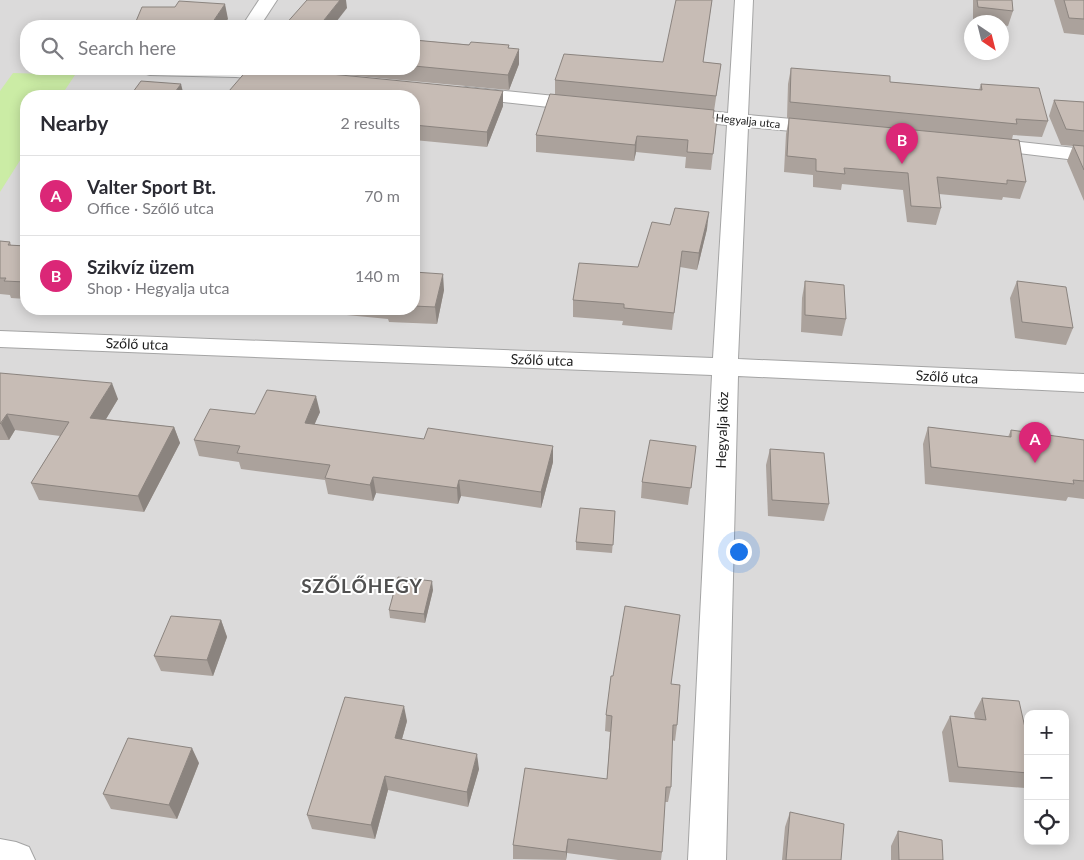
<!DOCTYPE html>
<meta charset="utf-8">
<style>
body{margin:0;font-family:Lato,sans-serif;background:#f7f7f7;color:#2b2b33}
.controls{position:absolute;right:15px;bottom:15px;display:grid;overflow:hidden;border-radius:10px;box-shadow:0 2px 12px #0003}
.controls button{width:45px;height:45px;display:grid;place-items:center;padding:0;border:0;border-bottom:1px solid #e1e1e2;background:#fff;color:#2b2b33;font:25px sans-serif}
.compass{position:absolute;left:964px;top:15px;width:45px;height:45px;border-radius:50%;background:#fff;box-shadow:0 2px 12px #0003;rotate:145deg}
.you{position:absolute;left:738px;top:551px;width:18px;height:18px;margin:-12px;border:4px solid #fff;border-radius:50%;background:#1a73e8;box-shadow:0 0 0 8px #1a73e833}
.badge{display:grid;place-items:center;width:32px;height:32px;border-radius:50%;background:#db2777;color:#fff;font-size:16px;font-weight:700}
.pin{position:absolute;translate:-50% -41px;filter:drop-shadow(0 1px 2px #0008)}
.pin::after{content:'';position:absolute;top:26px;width:18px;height:15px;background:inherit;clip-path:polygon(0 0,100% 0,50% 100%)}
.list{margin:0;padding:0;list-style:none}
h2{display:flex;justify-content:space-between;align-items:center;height:65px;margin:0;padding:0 20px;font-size:21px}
h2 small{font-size:16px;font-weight:400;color:#7c7c81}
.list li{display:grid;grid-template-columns:32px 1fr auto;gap:15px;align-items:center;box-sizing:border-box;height:80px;padding:0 20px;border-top:1px solid #e1e1e2}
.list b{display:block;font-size:19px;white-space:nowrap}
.list p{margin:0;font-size:16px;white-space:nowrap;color:#7c7c81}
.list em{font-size:16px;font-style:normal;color:#7c7c81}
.icon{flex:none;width:28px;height:28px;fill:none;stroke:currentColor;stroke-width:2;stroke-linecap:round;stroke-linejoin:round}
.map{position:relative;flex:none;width:1084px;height:860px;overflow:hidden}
.search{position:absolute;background:#fff;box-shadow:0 2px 12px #0003;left:20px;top:20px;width:400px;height:55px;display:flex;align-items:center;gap:12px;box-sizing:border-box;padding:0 18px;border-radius:20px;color:#7c7c81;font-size:19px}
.panel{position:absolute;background:#fff;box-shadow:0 2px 12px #0003;left:20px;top:90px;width:400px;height:225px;border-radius:20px}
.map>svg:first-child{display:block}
</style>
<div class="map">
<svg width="1084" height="860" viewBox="0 0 1084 860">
<rect width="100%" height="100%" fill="#efeae2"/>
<path fill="#dbdada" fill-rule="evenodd" d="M 0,0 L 1084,0 L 1084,860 L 0,860 ZM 972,22 L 1002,22 L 1002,52 L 972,52 ZM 26,26 L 414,26 L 414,69 L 26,69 ZM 26,96 L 414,96 L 414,309 L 26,309 ZM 1028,714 L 1065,714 L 1065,841 L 1028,841 Z"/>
<polygon fill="#cbeca5" points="13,73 75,75 61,96 26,96 26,151 0,192 0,91"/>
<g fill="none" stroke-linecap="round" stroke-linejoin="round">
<defs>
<g id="minor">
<polygon points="259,0 277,0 260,26 242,26"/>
<polygon points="735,0 753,0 748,115 824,122 831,124 834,128 831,132 824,134 748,127 738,359 1084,374 1084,392 738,376 726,860 688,860 712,375 0,347 0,331 713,358 727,125 678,120 671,118 668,114 671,110 678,108 728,113"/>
<polygon points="140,69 278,69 291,71 294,75 291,79 284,81 236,77 150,75 143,73"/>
<polygon points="466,87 585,99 592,101 595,105 592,109 585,111 459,97 456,93 459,89"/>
<polygon points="984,138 1084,149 1084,161 977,148 974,144 977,140"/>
<polygon points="0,839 16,842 29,847 35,860 0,860"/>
</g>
</defs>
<use href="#minor" stroke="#a4a4a4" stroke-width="2"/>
<use href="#minor" fill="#fff" fill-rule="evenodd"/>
</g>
<g fill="#aba29c">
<polygon points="712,0 703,62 721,64 713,118 717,118 711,170 685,168 686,157 636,152 634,161 536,152 536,135 555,95 555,80 663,62"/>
<polygon points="973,0 1012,0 1013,11 1008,26 1002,25 1002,22 973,22"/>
<polygon points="1054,0 1084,0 1084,35 1064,33"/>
<polygon points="414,40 510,48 519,64 509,90 282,69 414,69"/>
<polygon points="791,68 890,82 979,90 981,84 1048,121 1042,137 1013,135 1012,139 1026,182 1020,199 1003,197 1002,200 939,194 941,208 936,225 907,222 903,190 842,184 841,190 813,187 813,175 784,172 786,134 789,118 787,118 788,84"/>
<polygon points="229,91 503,91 503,106 487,147 414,140 414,96 230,96"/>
<polygon points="1054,100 1084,102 1084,201 1067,161 1073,146 1061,145 1049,116"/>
<polygon points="707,229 697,270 680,267 672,330 622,325 623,321 573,317 573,300 638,267"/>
<polygon points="0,241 10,242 11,245 26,246 26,299 11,298 10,295 0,294"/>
<polygon points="414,272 444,290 437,324 389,322 388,319 326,313 325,309 414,309"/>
<polygon points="805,281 846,319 842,336 801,332 802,298"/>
<polygon points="1017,281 1073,328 1066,345 1015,338 1010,298"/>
<polygon points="166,309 214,309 212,313"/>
<polygon points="235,309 271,309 270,312"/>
<polygon points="0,373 118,399 106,419 174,427 180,443 144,512 39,500 31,483 60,436 15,430 9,440 0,440"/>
<polygon points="320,412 314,425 424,439 553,446 553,462 541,508 461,496 458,504 376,493 373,501 328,494 325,480 241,469 239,462 199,456 194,440 255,414"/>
<polygon points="928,427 1008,437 1011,430 1084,440 1084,499 1068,497 1066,501 925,484 923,444"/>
<polygon points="696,446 688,505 641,498 642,482"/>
<polygon points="770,449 829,504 824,521 768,516 766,465"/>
<polygon points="615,511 612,553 576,550 576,542"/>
<polygon points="433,590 425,623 390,618 389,610"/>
<polygon points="221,620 227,637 213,676 161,671 154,656"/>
<polygon points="671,684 677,725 675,741 672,740 671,787 668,802 665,802 662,852 661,860 618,860 567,853 566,860 513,859 513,845 607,779 610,732 605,731 606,715"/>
<polygon points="982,698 1028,741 1028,784 1025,788 949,782 942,732 950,716 975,719 974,713"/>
<polygon points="407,721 402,739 479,769 468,807 388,790 375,839 312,829 307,815"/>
<polygon points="199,763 177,819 111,809 103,794"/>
<polygon points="790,812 841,860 782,860 785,827"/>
<polygon points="898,831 943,860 891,860 891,846"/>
</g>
<g fill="#8b847f">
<polygon points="340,0 346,0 347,8 333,26 320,25"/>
<polygon points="225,4 228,19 223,26 210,26"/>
<polygon points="519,49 519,64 509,90 508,75"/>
<polygon points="181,84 184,96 172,96"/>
<polygon points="503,91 503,106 487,147 487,132"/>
<polygon points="637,136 636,152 634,161 635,145"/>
<polygon points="709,212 707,229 697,270 699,253"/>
<polygon points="443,274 444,290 437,324 435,307"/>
<polygon points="112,383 118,399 97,434 90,418"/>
<polygon points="316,396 320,412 308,439 305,423"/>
<polygon points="7,414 15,430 9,440 1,424"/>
<polygon points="174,427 180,443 144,512 138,496"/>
<polygon points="553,446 553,462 541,508 541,492"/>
<polygon points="373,477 376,493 373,501 370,485"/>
<polygon points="459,480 461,496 458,504 457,488"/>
<polygon points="432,581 433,590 425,623 424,614"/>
<polygon points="221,620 227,637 213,676 207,660"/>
<polygon points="404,706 407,721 398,753 395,738"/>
<polygon points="192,748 199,763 177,819 169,805"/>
<polygon points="477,754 479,769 468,807 467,792"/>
<polygon points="385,776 388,790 375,839 371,825"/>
<polygon points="568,839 567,853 566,860 566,852"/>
</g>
<g fill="#c7bcb5" stroke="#8b847f">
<polygon points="307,0 340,0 320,25 338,26 284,26"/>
<polygon points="676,0 712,0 703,62 721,64 716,96 555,80 564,54 663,62"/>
<polygon points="977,0 1012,0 1013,11 978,7"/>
<polygon points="1064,0 1084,0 1084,19 1069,18"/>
<polygon points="179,1 225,4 210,26 134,26 142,7 175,7"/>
<polygon points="414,40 469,45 471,42 509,45 508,48 519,49 508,75 414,66"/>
<polygon points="791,68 890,76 890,82 982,90 981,84 1039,88 1048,121 1016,119 1017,124 790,102"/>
<polygon points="248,69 280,69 503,91 487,132 414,125 414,96 262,96 262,95 229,91"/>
<polygon points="141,81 181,84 172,96 130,96"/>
<polygon points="550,94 714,110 713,118 717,118 713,154 687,152 688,140 637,136 635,145 536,135"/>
<polygon points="1054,100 1084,102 1084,131 1066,129"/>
<polygon points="789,118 1019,140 1026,182 1007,180 1007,184 937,177 941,208 911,206 908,173 844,168 845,174 816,171 816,159 787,156"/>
<polygon points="1073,145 1084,146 1084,170"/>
<polygon points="675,208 709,212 699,253 682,251 674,313 624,308 624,304 573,300 579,263 638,267 652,222 670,225"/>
<polygon points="0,241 10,242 8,245 26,246 26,282 4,281 6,278 0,278"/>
<polygon points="414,272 443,274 435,307 414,306"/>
<polygon points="805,281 844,285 846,319 805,315"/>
<polygon points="1017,281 1066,287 1073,328 1022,322"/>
<polygon points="0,373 112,383 90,418 174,427 138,496 31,483 69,422 7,414 0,424"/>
<polygon points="267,390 316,396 305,423 424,439 428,428 553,446 541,492 459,480 457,488 373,477 370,485 325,478 330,465 237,453 240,446 194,440 210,409 255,414"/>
<polygon points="928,427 1011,437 1011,430 1084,440 1084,481 1073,480 1074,484 931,467"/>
<polygon points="650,440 696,446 691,488 642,482"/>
<polygon points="770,449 824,453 829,504 772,500"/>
<polygon points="580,508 615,511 613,545 576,542"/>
<polygon points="398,577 432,581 424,614 389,610"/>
<polygon points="625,606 680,615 671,684 680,685 677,725 673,725 671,787 666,787 662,852 568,839 566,852 513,845 525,768 607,779 612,716 606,715 611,676 613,676"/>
<polygon points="171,616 221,620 207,660 154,656"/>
<polygon points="345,697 404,706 395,738 477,754 467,792 385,776 371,825 307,815"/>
<polygon points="982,698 1019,701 1028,741 1028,773 958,767 950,716 986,720"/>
<polygon points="128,738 192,748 169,805 103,794"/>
<polygon points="790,812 844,824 841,860 786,860"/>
<polygon points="898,831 942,840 943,860 899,860"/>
</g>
<g text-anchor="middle" stroke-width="4" stroke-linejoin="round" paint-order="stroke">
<g font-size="11" fill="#1d1d1d" stroke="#fff">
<text transform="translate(748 121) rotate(6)" y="4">Hegyalja utca</text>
</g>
<g font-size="14" fill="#1d1d1d" stroke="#fff">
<text transform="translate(137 344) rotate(2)" y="5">Szőlő utca</text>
<text transform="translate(542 360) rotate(2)" y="5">Szőlő utca</text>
<text transform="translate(947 377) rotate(3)" y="5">Szőlő utca</text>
<text transform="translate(722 430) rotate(-88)" y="5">Hegyalja köz</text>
</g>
<g font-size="19" font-weight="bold" letter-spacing="1" fill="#505050" stroke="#fff">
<text x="362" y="593">SZŐLŐHEGY</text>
</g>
</g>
</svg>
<div class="controls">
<button>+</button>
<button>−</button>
<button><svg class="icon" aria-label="locate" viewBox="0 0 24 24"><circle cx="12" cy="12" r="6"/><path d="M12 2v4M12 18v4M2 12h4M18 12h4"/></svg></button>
</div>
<svg class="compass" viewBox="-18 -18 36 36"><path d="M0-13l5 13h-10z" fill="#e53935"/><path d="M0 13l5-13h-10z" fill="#7c7c81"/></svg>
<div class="you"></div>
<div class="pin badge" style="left:1035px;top:463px">A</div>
<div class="pin badge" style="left:902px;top:164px">B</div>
<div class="search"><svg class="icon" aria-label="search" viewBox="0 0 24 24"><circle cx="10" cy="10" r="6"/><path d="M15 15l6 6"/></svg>Search here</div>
<section class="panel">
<h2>Nearby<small>2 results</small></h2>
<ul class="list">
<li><span class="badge">A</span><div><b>Valter Sport Bt.</b><p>Office · Szőlő utca</p></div><em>70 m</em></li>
<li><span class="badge">B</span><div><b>Szikvíz üzem</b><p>Shop · Hegyalja utca</p></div><em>140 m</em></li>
</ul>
</section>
</div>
